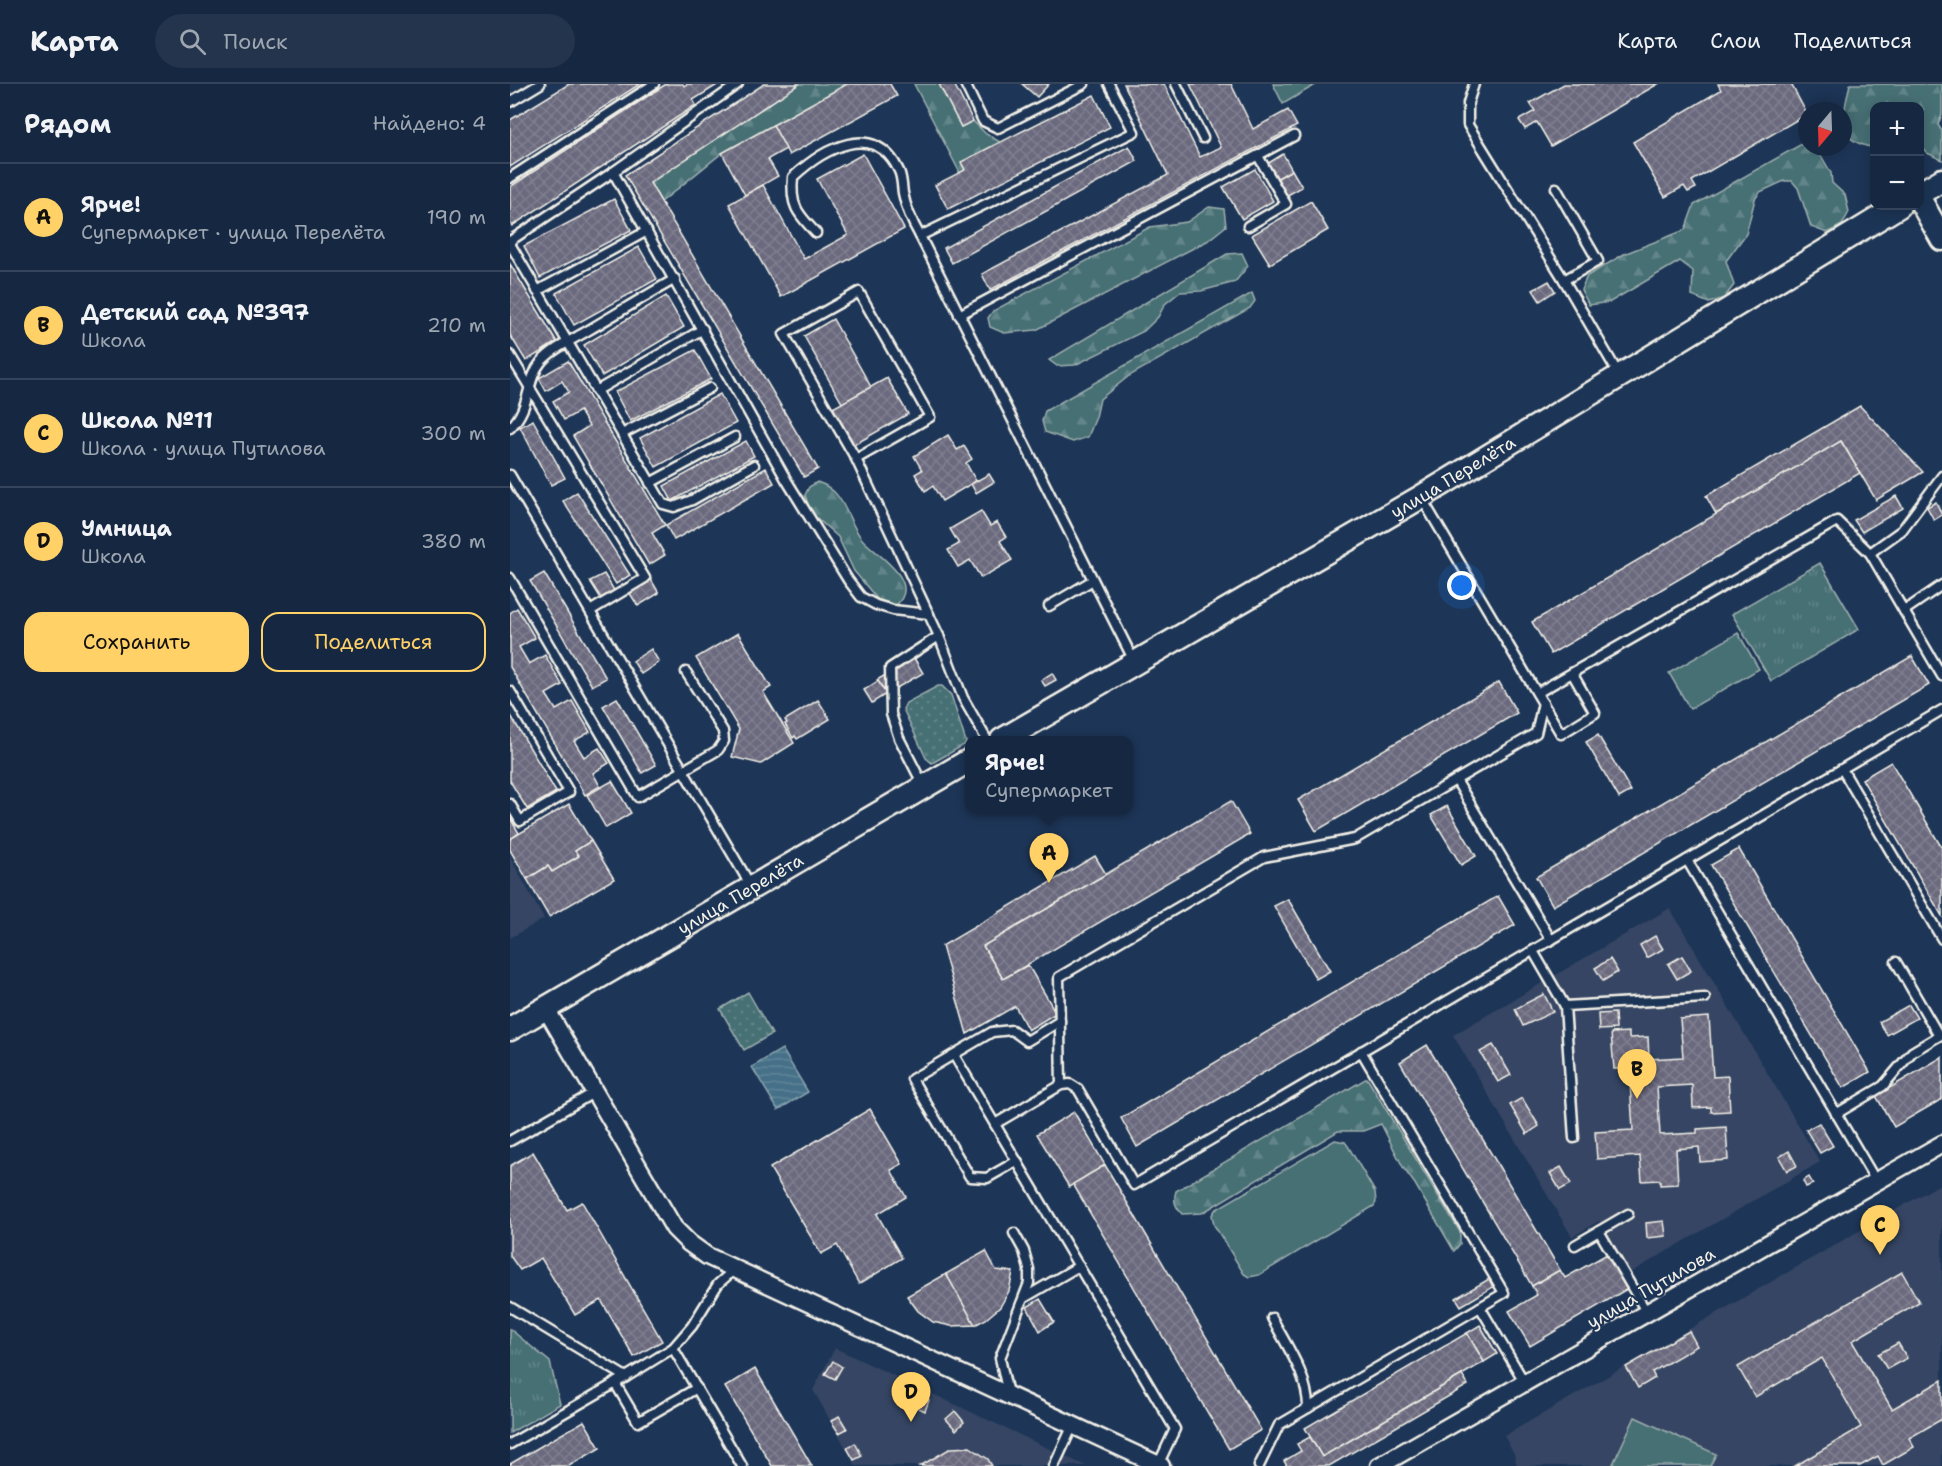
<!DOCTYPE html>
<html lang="ru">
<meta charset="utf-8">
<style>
body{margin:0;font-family:"Shantell Sans",sans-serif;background:#23344c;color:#f1f3f6}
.controls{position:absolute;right:18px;top:18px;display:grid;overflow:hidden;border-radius:12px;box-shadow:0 3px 15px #0003}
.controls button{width:54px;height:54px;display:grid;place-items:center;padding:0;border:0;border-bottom:2px solid #35445a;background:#162841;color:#f1f3f6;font:30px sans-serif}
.compass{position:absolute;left:1288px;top:18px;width:54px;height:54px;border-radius:50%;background:#162841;box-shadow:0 3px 15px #0003;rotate:199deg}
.you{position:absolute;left:952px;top:502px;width:21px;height:21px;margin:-15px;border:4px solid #fff;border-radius:50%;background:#1a73e8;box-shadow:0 0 0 9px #1a73e833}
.badge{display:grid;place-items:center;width:39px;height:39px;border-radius:50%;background:#ffd166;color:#111;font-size:20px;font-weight:700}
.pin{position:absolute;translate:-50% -50px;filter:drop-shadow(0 2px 3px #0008)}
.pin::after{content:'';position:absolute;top:32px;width:21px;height:18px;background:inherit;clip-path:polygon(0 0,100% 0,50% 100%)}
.popup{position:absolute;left:455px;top:652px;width:168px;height:78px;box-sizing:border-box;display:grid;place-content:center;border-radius:12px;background:#162841;filter:drop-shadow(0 2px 4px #0005);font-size:20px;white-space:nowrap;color:#9ea6b1}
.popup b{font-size:22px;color:#f1f3f6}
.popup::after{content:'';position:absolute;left:50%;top:100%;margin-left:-12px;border:12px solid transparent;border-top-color:#162841}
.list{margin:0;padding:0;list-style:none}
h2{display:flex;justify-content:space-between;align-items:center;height:78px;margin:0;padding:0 24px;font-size:26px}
h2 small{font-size:20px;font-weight:400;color:#9ea6b1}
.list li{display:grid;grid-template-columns:39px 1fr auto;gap:18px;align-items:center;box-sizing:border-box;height:108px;padding:0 24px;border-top:2px solid #35445a}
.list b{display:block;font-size:22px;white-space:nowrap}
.list p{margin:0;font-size:20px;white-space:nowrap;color:#9ea6b1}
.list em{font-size:20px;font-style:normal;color:#9ea6b1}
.actions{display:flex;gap:12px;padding:18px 24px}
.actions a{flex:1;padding:14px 0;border:2px solid #ffd166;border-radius:18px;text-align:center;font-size:21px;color:#ffd166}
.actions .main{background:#ffd166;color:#111}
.icon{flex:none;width:33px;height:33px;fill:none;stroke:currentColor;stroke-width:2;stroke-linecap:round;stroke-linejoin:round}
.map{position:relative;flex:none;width:1432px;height:1382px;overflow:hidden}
header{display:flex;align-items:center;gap:36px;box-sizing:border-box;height:84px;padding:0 30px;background:#162841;border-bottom:2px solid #35445a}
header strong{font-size:28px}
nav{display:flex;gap:33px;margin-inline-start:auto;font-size:21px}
.search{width:420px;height:54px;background:#23344c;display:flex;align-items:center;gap:15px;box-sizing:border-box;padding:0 21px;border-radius:33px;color:#9ea6b1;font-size:22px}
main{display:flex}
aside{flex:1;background:#162841}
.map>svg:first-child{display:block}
</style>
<header>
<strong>Карта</strong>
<div class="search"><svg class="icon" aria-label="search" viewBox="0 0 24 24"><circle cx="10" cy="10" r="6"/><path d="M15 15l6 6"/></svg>Поиск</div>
<nav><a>Карта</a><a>Слои</a><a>Поделиться</a></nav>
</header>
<main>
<aside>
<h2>Рядом<small>Найдено: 4</small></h2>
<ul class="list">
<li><span class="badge">A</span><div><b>Ярче!</b><p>Супермаркет · улица Перелёта</p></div><em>190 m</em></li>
<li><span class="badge">B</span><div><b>Детский сад №397</b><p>Школа</p></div><em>210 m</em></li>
<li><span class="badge">C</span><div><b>Школа №11</b><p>Школа · улица Путилова</p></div><em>300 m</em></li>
<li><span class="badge">D</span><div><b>Умница</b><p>Школа</p></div><em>380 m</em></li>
</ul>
<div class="actions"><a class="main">Сохранить</a><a>Поделиться</a></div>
</aside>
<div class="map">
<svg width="1432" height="1382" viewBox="0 0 1432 1382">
<defs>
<pattern id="grass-dots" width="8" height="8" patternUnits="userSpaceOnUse" patternTransform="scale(1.5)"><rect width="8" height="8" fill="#477075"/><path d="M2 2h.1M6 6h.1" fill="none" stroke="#628589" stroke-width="1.8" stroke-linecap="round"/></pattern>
<pattern id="forest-firs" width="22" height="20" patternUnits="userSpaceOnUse" patternTransform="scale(1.5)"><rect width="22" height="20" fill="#477075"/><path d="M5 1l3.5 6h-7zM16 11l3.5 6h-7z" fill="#628589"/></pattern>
<pattern id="park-tufts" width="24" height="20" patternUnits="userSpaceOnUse" patternTransform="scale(1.5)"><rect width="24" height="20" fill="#477075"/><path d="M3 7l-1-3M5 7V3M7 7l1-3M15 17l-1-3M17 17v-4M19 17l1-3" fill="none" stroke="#628589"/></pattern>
<pattern id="water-rules" width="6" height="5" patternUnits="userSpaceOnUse" patternTransform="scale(1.5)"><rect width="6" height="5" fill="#447088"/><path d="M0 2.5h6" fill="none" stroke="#608599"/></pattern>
<pattern id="building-cross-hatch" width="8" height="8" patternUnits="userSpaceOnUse" patternTransform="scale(1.5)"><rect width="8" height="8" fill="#6a697e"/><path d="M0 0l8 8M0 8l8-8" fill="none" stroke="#807f90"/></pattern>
</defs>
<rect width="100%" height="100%" fill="#1d3557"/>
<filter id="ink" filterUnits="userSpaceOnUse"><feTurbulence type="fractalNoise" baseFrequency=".0167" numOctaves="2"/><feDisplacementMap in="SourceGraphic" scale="12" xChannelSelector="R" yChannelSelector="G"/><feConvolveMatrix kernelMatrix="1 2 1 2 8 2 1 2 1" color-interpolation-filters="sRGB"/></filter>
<g filter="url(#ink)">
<g fill="#344563">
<polygon points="0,773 34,835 0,854"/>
<polygon points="1160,824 1310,1078 1120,1189 1089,1137 1062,1153 943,951"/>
<polygon points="1432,1099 1432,1382 1007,1382 1004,1370 994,1352"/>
<polygon points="325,1264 576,1382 346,1382 303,1306"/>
</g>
<g fill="url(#grass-dots)" stroke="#9eb0ae" stroke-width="1.5">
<polygon points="428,602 432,602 441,611 456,658 454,661 422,679 416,674 393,625 396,619"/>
<polygon points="238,908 262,950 234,966 210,925"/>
</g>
<g fill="url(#forest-firs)" stroke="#9eb0ae" stroke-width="1.5">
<polygon points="289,0 337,0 212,69 151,118 140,99"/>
<polygon points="404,0 429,0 451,43 463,37 476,50 490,58 452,78 455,86 450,89"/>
<path d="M 1340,0 L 1432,0 L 1432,30 L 1428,41 L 1432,47 L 1432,76 L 1417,69 L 1410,61 L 1410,22 L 1364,22 L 1364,61 C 1359,64 1356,62 1351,60 C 1324,52 1336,20 1340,0 Z"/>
<polygon points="1297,57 1297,63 1306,63 1321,89 1322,99 1335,111 1339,128 1332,141 1317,149 1301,143 1288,104 1282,97 1274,97 1250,108 1245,115 1236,150 1216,177 1224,201 1214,214 1199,219 1182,212 1183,187 1170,177 1100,218 1079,221 1071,206 1077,192 1114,170 1175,146 1184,121"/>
<polygon points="699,123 714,125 716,142 697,157 526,246 494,249 480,243 478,234 483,227 640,143 677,138"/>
<polygon points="732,169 738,182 725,198 691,207 670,208 655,220 648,233 634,247 565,281 547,282 539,276 717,170"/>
<polygon points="742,209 745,217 740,224 619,292 590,315 586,333 578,353 563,358 535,348 532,337 535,327"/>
<path d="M 307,398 C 336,407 335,434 352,455 C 367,472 415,498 384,523 L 368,516 L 344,487 L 328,453 L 301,429 L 295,411 L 299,403 Z"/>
<path d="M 857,994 L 950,1148 L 950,1160 L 944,1167 L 905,1100 L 894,1085 L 871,1040 L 853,1047 L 828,1047 L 692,1129 L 672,1130 C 665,1122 663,1117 666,1107 Z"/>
</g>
<g fill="url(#park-tufts)" stroke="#9eb0ae" stroke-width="1.5">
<polygon points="763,0 807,0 773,20"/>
<polygon points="1310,479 1349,545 1261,597 1222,530"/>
<polygon points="0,1245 40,1278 50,1320 0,1349"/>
</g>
<g fill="#477075" stroke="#9eb0ae" stroke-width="1.5">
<polygon points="1228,549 1249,585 1180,625 1159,589"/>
<polygon points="825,1056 835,1058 838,1062 865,1108 866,1118 864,1122 749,1191 739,1193 734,1190 704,1141 702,1131 705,1126"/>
<polygon points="1125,1333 1206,1370 1200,1382 1102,1382"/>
</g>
<polygon fill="url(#water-rules)" stroke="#8aa4ae" stroke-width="1.5" points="272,965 298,1008 268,1026 242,983"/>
<g fill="url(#building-cross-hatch)" stroke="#f4f1e8" stroke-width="1.5">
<polygon points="59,0 130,0 0,83 0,36"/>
<polygon points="156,0 173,0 174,2 177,0 209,0 183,16 186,21 2,142 0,139 0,103"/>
<polygon points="254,0 289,0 140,99 308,385 294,393 115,91"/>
<polygon points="337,0 380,0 387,12 279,71 263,41"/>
<polygon points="429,0 444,0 463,37 451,43"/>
<polygon points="512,0 539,0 527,13"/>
<polygon points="614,0 654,0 690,73 711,63 680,0 721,0 743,45 778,26 787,42 480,206 472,190 658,91"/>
<polygon points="1054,0 1148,0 1041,62 1027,38 1015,45 1009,36 1025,27 1020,19"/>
<polygon points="1208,0 1281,0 1297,30 1182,97 1186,104 1178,108 1174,102 1155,113 1123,58 1211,6"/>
<polygon points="584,11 600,43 438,125 425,101 455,86 451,78"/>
<polygon points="263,41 276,65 258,75 268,92 235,111 212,69"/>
<polygon points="619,62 627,77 442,179 434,164"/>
<polygon points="353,70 394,145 271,213 219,120 253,101 294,175 338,151 307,95"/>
<polygon points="773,70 782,86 766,95 757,80"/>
<polygon points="745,85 763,117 732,135 713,103"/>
<polygon points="782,86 792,103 776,112 766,95"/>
<polygon points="104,115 121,146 30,194 14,162"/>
<polygon points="801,117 818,146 760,180 742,151"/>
<polygon points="129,163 147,195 64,241 46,209"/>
<polygon points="0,180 47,258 16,277 0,251"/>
<polygon points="1039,197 1045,207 1030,217 1023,206"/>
<polygon points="156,212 174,243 92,292 74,261"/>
<polygon points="323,235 361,303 332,319 294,252"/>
<polygon points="185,266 201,295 120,337 105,308"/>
<polygon points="58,277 155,441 142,449 155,471 139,481 63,352 79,342 70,327 54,336 43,317 59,308 52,297 36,307 29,294"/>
<polygon points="377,294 398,330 342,362 321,325"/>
<polygon points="210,310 226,339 146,383 130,354"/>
<polygon points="1350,322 1413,388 1366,416 1331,357 1206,430 1196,412"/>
<polygon points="23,336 55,394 41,401 10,343"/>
<polygon points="438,351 447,366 454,362 462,375 456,379 466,397 432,417 423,402 415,407 405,390 412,386 404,372"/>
<polygon points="236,357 244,372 162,417 154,402"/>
<polygon points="1331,357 1350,389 1041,570 1022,538"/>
<polygon points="256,384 264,399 164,456 156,441"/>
<polygon points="479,390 484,398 466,409 461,400"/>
<polygon points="67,408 120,491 106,500 53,417"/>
<polygon points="1386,412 1393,424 1352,448 1344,436"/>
<polygon points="1426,418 1432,431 1424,436 1417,423"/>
<polygon points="471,427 480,442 487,438 496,453 490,457 502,476 471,494 460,476 448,483 438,466 449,460 440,445"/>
<polygon points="34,489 96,594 82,602 20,497"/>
<polygon points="94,490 105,508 92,516 80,497"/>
<polygon points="140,494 149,509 128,522 119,508"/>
<polygon points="7,524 25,554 9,563 19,580 35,571 52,601 36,610 46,626 62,617 80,648 64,657 74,673 89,664 99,679 83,689 90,702 75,711 0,583 0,529"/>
<polygon points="228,549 261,603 253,608 284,659 251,680 222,673 229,645 186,574"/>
<polygon points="141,565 149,578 131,590 123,577"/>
<polygon points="1402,572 1419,601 1043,822 1026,793"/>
<polygon points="404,574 413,589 376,610 367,596"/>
<polygon points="542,589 546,596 535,602 531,596"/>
<polygon points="368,597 376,610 362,619 354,606"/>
<polygon points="989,598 1007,629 806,747 788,716"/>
<polygon points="107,614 146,681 132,689 93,622"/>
<polygon points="308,616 320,635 287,655 285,652 283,654 275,640 277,639 275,636"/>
<polygon points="0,630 46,708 17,725 0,697"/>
<polygon points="1088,651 1121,707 1109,714 1076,658"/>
<polygon points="1381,678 1432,764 1432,832 1352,695"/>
<polygon points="102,697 121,729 96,744 77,711"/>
<polygon points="721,717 740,750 493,895 473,862"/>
<polygon points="59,720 81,757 65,767 69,772 42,788 38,782 17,795 0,766 0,755"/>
<polygon points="937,722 966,772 951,781 921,731"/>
<polygon points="0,734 9,749 0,755"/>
<polygon points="81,757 104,795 39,833 17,795 38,782 42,788 69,772 65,767"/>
<polygon points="1229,765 1360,988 1333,1004 1201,781"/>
<polygon points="585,772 596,790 473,862 493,895 518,881 546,929 518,946 505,922 457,950 432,862"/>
<polygon points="988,812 1005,841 627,1063 611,1034"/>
<polygon points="778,815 820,887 806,895 764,822"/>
<polygon points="1145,852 1153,865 1137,874 1130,861"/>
<polygon points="1172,872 1181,887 1167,895 1158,880"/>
<polygon points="1100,875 1108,888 1093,897 1085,884"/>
<polygon points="1034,910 1043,928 1013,942 1005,925"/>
<polygon points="1399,921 1407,934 1377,951 1369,938"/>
<polygon points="1105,929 1106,945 1089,946 1088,930"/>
<polygon points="1199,933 1203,993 1218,992 1220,1027 1201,1028 1201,1023 1183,1024 1182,1001 1147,1003 1150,1051 1187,1049 1187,1045 1216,1043 1218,1076 1190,1078 1189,1063 1166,1065 1168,1100 1150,1101 1150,1096 1132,1097 1130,1072 1087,1075 1085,1048 1123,1046 1119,984 1104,985 1101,949 1119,948 1119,954 1138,953 1139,975 1173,973 1170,935"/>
<polygon points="917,961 1050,1186 1022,1202 890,978"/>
<polygon points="983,961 1001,991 988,998 970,968"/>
<polygon points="1432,973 1432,1015 1384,1043 1366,1012"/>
<polygon points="1012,1014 1029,1042 1017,1050 1000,1021"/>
<polygon points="360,1025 392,1080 381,1086 396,1113 367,1130 392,1174 349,1200 327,1161 311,1170 260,1084"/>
<polygon points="564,1028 595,1081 559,1103 527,1050"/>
<polygon points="1309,1039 1323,1062 1310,1069 1296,1046"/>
<polygon points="1279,1067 1287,1082 1277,1087 1269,1073"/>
<polygon points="23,1068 57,1126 72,1118 152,1257 124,1273 91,1216 65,1231 31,1174 10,1186 0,1172 0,1082"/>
<polygon points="595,1081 751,1346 719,1365 563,1100"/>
<polygon points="1051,1083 1061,1100 1050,1106 1040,1089"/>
<polygon points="1299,1093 1303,1100 1296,1103 1293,1097"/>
<polygon points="1154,1137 1156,1152 1137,1154 1136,1139"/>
<polygon points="476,1167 486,1186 503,1188 499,1207 490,1223 476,1235 465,1241 436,1190"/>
<polygon points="1097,1170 1117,1205 1020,1262 999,1227 1027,1211 1022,1202 1050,1186 1055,1194"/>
<polygon points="1392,1188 1409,1218 1342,1257 1382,1325 1432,1296 1432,1335 1399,1354 1404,1363 1373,1381 1368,1372 1350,1382 1285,1382 1351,1343 1312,1274 1245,1313 1228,1283"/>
<polygon points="436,1190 465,1241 441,1242 423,1238 408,1227 397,1212"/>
<polygon points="979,1195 983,1203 951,1222 946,1214"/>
<polygon points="530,1215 544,1238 530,1247 517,1223"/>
<polygon points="970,1241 987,1270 974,1278 957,1249"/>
<polygon points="1179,1247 1187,1262 1142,1288 1145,1294 1128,1304 1116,1283"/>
<polygon points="957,1249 974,1278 812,1373 795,1344"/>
<polygon points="1388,1259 1397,1274 1377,1285 1368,1270"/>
<polygon points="323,1277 332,1283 325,1295 315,1290"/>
<polygon points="245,1285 302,1382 262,1382 215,1303"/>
<polygon points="952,1291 958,1301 819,1382 777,1382 774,1377 791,1367 787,1360 800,1353 812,1373"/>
<polygon points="407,1311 419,1316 415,1327 402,1321"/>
<polygon points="445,1327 454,1338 446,1346 436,1335"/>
<polygon points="329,1332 337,1345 329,1349 321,1337"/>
<polygon points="74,1337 90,1364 59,1382 0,1382 0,1380"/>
<polygon points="345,1359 352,1372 344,1376 337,1364"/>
<polygon points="460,1363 478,1375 482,1382 410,1382 441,1364"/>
</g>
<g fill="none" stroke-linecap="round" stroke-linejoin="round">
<defs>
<g id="service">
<polyline points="455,0 473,37 488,44 574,0"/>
<polyline points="599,0 624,48 410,152 625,579"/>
<polyline points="666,0 693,54"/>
<polyline points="964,0 958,19 958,41 1054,196 1109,291"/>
<polyline points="0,18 30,0"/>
<polyline points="103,88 277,397 338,496 351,513 366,521 383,526 419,530"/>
<polyline points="0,94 144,0"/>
<polyline points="1046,104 1088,177 1054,196"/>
<polyline points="738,142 776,120 748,72"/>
<path d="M 306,149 C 287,129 280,121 283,93 C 313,65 365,35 389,87 C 392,93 392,102 393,109 C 396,125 402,138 410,152"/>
<polyline points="0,157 103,88 228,0"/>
<polyline points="0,160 153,420 164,423 182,416 244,381"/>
<polyline points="27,207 137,147"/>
<polyline points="449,231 784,52"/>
<polyline points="0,271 135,494 80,527"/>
<polyline points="86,307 193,245"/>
<path d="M 0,344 C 21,324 16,296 31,278 C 42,265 62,256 77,247 C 106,230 135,212 165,195"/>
<polyline points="112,350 200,304"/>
<polyline points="346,375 420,333 349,208 274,250 346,375 429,552 453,614 477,656"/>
<polyline points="0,391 241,802"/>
<polyline points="140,399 225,353"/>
<polyline points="911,413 1051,650 1085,629 1062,589"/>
<polyline points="1360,469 1432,592"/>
<polyline points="0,494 128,713 208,666 214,657 213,647 176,588"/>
<polyline points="539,522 583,496"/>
<polyline points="1394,527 1432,501"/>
<polyline points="0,607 59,708 10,737 0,720"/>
<polyline points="1027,609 1327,437 1360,469 1392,446 1432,392"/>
<polyline points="1332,685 1432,855"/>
<polyline points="946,696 1041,856"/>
<polyline points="413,701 389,654 381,630 380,584 429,552"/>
<polyline points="1177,776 1366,1097"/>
<polyline points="1023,867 1055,922"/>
<polyline points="1386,878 1429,952"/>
<polyline points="444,971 665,1345 648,1381"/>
<polyline points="551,1001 549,893 754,773 845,755 1026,649 1033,619"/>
<polyline points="1326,1030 1373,1002 1402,968 1432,950"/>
<polyline points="485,1040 551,1001 560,1000 568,1005 624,1101 1432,626"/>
<polyline points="1064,1054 1055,922 1195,914"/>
<polyline points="0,1057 85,1008"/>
<polyline points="507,1077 477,1094 460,1093 402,995 482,948 502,946 517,957 550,937"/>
<polyline points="1089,1147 1137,1229"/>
<polyline points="1065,1161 1118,1130"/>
<polyline points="514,1214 569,1182"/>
<polyline points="0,1223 116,1293 163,1264 182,1242 208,1200 225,1185"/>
<polyline points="970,1223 1015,1299"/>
<path d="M 762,1234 C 777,1263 798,1291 798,1324"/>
<polyline points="163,1264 232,1382"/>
<polyline points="105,1299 128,1338 187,1304"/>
<polyline points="498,1310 490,1274 519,1199 519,1185 514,1167 504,1149"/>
<polyline points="0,1360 116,1293"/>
<polyline points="544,1382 563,1341"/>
<polyline points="749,1382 769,1341 994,1209 851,967"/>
</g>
<g id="minor">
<polyline points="35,923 164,1144 179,1159 197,1172 651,1382"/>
<polyline points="869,1382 1432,1060"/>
</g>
<g id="secondary">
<polyline points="1410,109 1432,96"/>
<polyline points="1410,116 1432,155"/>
<path id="s1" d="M 492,656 L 911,413 L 1389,122"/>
<path id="s2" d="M 0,945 L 460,676"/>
</g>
</defs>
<use href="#service" stroke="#f4f1e8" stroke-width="13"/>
<use href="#minor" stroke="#f4f1e8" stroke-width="21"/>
<use href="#secondary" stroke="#f4f1e8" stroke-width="27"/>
<use href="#service" stroke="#1d3557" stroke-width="8"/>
<use href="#minor" stroke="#1d3557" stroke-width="16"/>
<use href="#secondary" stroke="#1d3557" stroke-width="22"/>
</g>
</g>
<g text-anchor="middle" stroke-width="4.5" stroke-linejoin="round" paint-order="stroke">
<g font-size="18" fill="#f4f1e8" stroke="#1d3557">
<text dy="6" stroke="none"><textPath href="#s1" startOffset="522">улица Перелёта</textPath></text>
<text dy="6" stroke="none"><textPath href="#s2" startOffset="267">улица Перелёта</textPath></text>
<text transform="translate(1141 1204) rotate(-30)" y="6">улица Путилова</text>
</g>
</g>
</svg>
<div class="controls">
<button>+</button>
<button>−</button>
</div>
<svg class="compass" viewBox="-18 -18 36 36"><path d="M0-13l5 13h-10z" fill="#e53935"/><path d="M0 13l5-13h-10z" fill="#9ea6b1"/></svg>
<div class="you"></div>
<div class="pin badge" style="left:539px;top:799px">A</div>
<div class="popup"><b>Ярче!</b>Супермаркет</div>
<div class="pin badge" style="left:1127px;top:1015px">B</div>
<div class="pin badge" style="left:1370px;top:1171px">C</div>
<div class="pin badge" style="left:401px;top:1338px">D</div>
</div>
</main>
